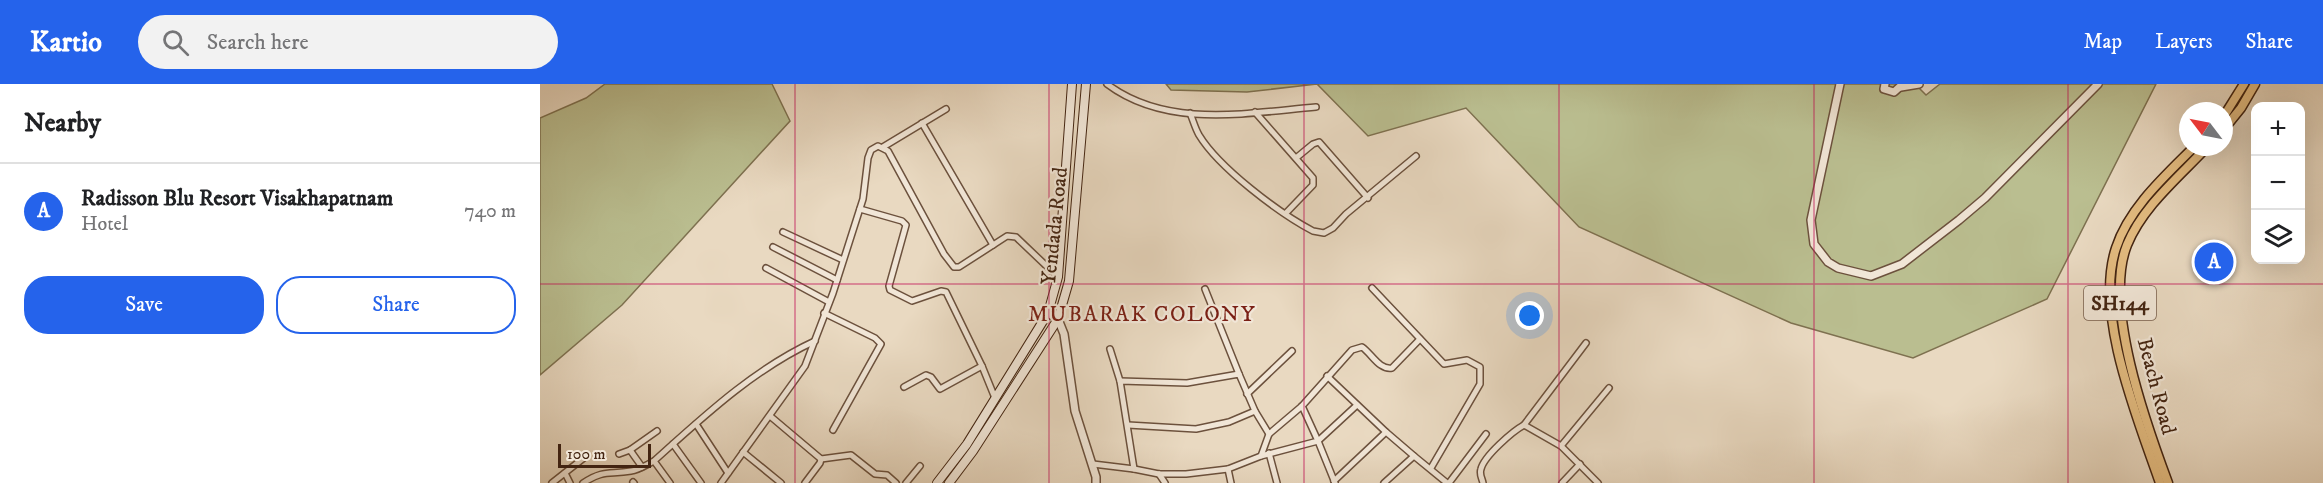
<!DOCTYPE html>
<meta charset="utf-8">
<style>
body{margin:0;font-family:"IM FELL DW Pica",serif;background:#f2f2f2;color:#202124}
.controls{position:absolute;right:18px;top:18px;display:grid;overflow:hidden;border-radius:12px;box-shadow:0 6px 24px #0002}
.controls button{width:54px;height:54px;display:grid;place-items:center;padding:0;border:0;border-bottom:2px solid #e0e0e0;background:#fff;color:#202124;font:30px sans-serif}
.compass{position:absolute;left:1639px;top:18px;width:54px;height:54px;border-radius:50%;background:#fff;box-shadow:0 6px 24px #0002;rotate:302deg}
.scale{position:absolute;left:18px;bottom:15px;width:93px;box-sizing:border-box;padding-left:6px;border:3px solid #432411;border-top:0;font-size:16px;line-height:21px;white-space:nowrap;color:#432411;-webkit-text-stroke:4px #f1e6d7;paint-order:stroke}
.you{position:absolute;left:990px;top:232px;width:21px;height:21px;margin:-15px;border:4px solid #fff;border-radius:50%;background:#1a73e8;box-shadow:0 0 0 9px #1a73e833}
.badge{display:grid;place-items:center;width:39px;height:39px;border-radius:50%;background:#2563eb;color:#fff;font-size:20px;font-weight:700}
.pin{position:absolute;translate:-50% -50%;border:3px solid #fff;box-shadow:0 2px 6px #0006}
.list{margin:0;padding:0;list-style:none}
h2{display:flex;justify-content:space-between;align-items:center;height:78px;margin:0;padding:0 24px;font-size:26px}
h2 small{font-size:20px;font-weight:400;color:#757577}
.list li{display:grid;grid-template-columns:39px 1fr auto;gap:18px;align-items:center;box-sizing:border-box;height:96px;padding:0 24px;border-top:2px solid #e0e0e0}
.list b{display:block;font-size:22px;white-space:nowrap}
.list p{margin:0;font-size:20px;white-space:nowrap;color:#757577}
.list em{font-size:20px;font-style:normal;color:#757577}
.actions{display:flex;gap:12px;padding:18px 24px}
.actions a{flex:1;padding:14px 0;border:2px solid #2563eb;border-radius:24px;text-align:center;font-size:21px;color:#2563eb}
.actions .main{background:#2563eb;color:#fff}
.icon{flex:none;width:33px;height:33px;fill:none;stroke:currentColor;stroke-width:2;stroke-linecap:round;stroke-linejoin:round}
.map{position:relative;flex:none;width:1783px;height:399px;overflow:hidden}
header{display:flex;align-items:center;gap:36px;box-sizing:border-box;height:84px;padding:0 30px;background:#2563eb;color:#fff}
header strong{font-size:28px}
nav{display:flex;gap:33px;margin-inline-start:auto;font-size:21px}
.search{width:420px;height:54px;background:#f2f2f2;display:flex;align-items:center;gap:15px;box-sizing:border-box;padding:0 21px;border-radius:33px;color:#757577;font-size:22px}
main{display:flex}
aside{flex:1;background:#fff}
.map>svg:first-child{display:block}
</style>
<header>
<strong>Kartio</strong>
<div class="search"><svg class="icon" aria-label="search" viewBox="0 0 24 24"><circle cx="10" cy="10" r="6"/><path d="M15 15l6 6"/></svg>Search here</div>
<nav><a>Map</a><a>Layers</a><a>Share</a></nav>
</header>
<main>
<aside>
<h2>Nearby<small></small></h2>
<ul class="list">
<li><span class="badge">A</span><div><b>Radisson Blu Resort Visakhapatnam</b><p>Hotel</p></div><em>740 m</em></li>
</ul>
<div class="actions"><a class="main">Save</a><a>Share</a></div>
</aside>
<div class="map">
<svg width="1783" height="399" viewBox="0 0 1783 399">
<rect width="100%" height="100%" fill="#e9d9c1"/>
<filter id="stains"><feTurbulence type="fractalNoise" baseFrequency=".00333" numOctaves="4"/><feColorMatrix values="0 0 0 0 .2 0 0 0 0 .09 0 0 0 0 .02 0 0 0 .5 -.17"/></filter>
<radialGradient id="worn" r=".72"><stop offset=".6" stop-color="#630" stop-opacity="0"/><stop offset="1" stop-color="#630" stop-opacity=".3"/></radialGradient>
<g fill="#babe90" stroke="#7e7150" stroke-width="1.5">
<polygon points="65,0 232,0 250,37 82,221 0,291 0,34 46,14"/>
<polygon points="626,0 1375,0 1386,11 1400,0 1616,0 1507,215 1373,274 1251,239 1039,143 926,24 828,52 777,0 707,8 631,6"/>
</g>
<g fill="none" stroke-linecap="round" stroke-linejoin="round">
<defs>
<g id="minor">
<path d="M 567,0 C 627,45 707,29 776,23"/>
<polyline points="715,28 773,94 773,101 746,129"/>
<path d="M 650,29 C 653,36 655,44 659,51 C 679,84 739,129 773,147 L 784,149 L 793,144 L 806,130 L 876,72"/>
<polyline points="382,39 453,161"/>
<polyline points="343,63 406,25"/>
<polyline points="756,74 773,60 779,58 828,114"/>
<polyline points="320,125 362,137 366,141 349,202 350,206 372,217 401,207 406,208 442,282 400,305 391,293 386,291 364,303"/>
<polyline points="243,148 303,176"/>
<polyline points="233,163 297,196"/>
<polyline points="226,184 289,218"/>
<polyline points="832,204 904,280 927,276 940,283 940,300 891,384"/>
<polyline points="665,205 699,290"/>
<polyline points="284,229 335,254 341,260 293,346"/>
<polyline points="570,265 580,297"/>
<polyline points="442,282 455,314"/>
<polyline points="787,292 846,348"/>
<polyline points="707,310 752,267"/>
<polyline points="230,332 281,375 280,379 265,399"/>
<polyline points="156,340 188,389"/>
<polyline points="588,341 656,345 689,338 715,327"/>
<polyline points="984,341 1046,259"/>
<polyline points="133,360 161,399"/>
<polyline points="1021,362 1069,304"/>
<polyline points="90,366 102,383"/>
<polyline points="203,368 241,399"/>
<polyline points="729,369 737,399"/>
<polyline points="79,370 90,366 117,347"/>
<polyline points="721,372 778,357 762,322"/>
<polyline points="281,375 311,371 335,390 347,391 356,399"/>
<polyline points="553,380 594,385 619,390 646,390 688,385"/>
<polyline points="594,385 580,297 647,299 699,290 715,327 729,350"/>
<polyline points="25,389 30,399"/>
<polyline points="619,390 625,399"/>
<polyline points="794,397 846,348 874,372"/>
<polyline points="93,398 94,399"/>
<polyline points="12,399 45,373"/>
<path d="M 43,399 C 65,385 69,391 91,387 C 99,386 106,381 114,377"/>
<path d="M 130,399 L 114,377 C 163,333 214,285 275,257"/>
<polyline points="181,399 265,282 293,209 323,115 328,74 331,66 338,62 348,67 404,170 414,183 419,183 467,152 476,153 518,193"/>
<polyline points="366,399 380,382"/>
<path d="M 691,399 L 688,385 L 721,372 L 729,350 L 762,322 L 812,266 L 822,263 C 832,270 839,286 852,284 L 880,255"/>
<polyline points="795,399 778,357 817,321"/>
<polyline points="844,399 874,372 907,399"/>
<polyline points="909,399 946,350"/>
<path d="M 943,399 C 942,394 939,390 941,385 C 944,372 973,347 984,341 L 1021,362 L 1058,399"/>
<polyline points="1022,399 1040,380"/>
</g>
<g id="tertiary">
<polyline points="1300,0 1271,136 1274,160 1288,178 1298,184 1331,192 1362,180 1419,136 1445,114 1558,0"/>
<polyline points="1345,0 1344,5 1354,8 1363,0"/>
<polyline points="1361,3 1379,0"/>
<polyline points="508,229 518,235 524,250 535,327 556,393 556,399"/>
</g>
<g id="secondary">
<polyline points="397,399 427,360 508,229 518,193 532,0"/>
<polyline points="409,399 433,367 518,235 529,197 546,0"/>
</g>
<g id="primary">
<polyline points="1684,32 1704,0"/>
<polyline points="1684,45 1701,24 1715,0"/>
<path d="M 1620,399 C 1598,335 1554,230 1576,164 C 1589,124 1625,92 1654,63"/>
<path d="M 1628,399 C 1606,340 1563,221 1587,161 C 1603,122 1639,93 1667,63"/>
</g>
</defs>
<use href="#minor" stroke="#6c513d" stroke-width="8"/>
<use href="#tertiary" stroke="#6c513d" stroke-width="10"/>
<use href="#secondary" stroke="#432411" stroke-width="10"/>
<use href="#primary" stroke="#432411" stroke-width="11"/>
<use href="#minor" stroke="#f1e6d7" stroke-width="5"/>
<use href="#tertiary" stroke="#f1e6d7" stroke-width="7"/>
<use href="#secondary" stroke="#f1e6d7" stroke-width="8"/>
<use href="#primary" stroke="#e4bc80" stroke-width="8"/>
</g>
<path fill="none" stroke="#c2185b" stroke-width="1.5" stroke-opacity="0.55" d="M 255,0 L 255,399M 509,0 L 509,399M 764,0 L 764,399M 1019,0 L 1019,399M 1274,0 L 1274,399M 1528,0 L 1528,399M 0,200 L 1783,200"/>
<g text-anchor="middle" stroke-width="4.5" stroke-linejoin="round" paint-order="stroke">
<rect fill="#f1e6d7" stroke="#775e4c" stroke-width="1.5" x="1544" y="202" width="72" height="34" rx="4.5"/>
<g font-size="20" font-weight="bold" fill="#432411">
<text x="1580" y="226">SH144</text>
</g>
<g font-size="21" fill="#432411" stroke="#f1e6d7">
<text transform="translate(514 142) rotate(-84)" y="7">Yendada Road</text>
<text transform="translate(1617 302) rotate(75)" y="7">Beach Road</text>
</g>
<g font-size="22" letter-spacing="1.5" fill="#7a1f14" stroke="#f1e6d7">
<text x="602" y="237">MUBARAK COLONY</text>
</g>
</g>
<rect width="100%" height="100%" filter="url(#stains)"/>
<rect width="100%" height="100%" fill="url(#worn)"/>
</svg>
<div class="controls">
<button>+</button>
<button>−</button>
<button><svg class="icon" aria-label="layers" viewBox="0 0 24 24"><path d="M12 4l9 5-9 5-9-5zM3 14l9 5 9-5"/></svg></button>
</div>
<svg class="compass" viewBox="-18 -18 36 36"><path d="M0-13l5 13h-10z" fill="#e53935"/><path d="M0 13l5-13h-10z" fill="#757577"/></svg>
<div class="scale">100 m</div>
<div class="you"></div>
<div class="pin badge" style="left:1674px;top:178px">A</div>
</div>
</main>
